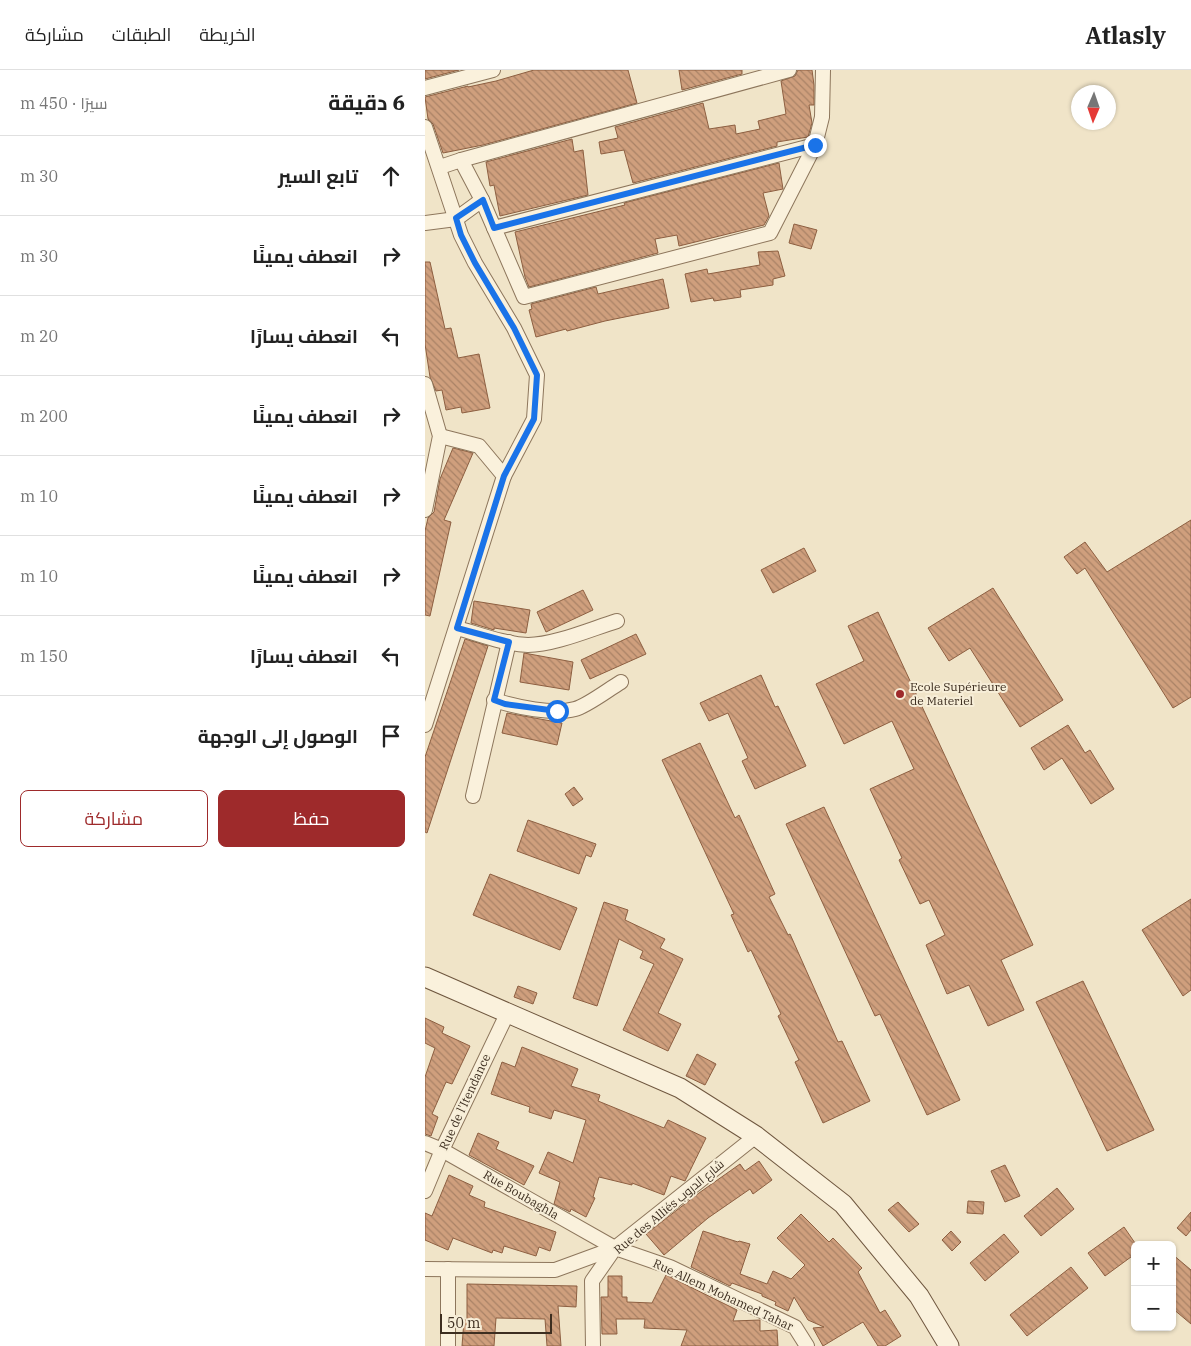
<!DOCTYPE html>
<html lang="ar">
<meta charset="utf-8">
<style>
body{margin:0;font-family:"IBM Plex Serif",Cairo,serif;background:#f2f2f2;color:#222;direction:rtl}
.controls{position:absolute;right:15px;bottom:15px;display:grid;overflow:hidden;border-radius:8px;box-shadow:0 1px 4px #0004}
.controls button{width:45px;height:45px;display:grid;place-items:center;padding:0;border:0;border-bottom:1px solid #e0e0e0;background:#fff;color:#222;font:25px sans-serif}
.compass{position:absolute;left:646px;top:15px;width:45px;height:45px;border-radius:50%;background:#fff;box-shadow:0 1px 4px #0004;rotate:182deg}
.scale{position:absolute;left:15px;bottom:12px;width:112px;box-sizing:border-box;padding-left:5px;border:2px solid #3d2e20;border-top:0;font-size:14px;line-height:18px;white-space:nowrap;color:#3d2e20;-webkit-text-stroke:4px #f7eed8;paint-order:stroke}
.stop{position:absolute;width:15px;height:15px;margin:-11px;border:4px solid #1a73e8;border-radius:50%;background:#fff}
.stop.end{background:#1a73e8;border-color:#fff;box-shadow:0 1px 5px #0008}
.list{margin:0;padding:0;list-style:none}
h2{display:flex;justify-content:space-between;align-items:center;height:65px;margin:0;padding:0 20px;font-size:21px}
h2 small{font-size:16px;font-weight:400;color:#767676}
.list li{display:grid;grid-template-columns:32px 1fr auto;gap:15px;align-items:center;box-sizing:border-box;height:80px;padding:0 20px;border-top:1px solid #e0e0e0}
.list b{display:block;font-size:19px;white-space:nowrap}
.list em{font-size:16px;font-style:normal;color:#767676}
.actions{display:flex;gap:10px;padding:15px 20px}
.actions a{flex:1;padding:11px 0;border:1px solid #9e2a2b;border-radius:8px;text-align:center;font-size:18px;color:#9e2a2b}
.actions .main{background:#9e2a2b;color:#fff}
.icon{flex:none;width:28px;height:28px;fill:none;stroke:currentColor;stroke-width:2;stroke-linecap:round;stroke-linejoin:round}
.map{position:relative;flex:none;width:766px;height:1276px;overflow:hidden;direction:ltr}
header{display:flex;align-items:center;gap:30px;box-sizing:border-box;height:70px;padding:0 25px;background:#fff;border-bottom:1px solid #e0e0e0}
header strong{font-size:24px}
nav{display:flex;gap:28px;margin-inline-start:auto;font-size:18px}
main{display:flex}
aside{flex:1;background:#fff}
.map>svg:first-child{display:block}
</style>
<header>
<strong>Atlasly</strong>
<nav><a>الخريطة</a><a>الطبقات</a><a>مشاركة</a></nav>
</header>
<main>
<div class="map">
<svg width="766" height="1276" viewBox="0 0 766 1276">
<defs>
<pattern id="building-back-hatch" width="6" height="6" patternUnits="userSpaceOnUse" patternTransform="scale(1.25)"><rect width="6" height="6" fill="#cf9f7d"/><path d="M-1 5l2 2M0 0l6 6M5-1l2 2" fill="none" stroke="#a98266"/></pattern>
</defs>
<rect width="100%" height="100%" fill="#f0e4c8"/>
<g fill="url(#building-back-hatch)" stroke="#8d5f41">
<polygon points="0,0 34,0 0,9"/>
<polygon points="109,0 203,0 212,33 58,75 18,83 8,54 3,49 0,27 43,16 43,17 71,11"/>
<polygon points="254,0 317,0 317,4 257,20"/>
<polygon points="373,0 387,0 389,15 389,35 384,35 387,53 383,67 352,72 352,76 208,113 199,80 176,84 174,72 193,68 190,57 278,33 284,59 310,55 311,64 335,59 333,51 361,44 356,11 370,6"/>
<polygon points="147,69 149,82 158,80 163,125 75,146 69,115 65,116 61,92"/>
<polygon points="354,93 358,119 338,123 344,146 339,155 254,176 252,165 230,169 233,183 104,217 100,207 90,162 200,135 199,133"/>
<polygon points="369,154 392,160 386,179 364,173"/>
<polygon points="353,181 360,206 348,209 348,215 315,220 316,227 289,231 288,228 266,232 260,204 282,199 283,204 335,195 333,182"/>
<polygon points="0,192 5,192 20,259 26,258 33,288 54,284 65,338 37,343 36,337 21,340 17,320 11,321 5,307 0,274"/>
<polygon points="238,209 244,238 180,251 142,261 141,259 111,267 104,240 107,239 106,234 171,217 173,224"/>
<polygon points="28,378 48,383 19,450 26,452 5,546 0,545 0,461 3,448 9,442 15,409"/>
<polygon points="766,450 766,627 748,638 660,498 652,504 639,487 660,472 682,502"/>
<polygon points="379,478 391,501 348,523 336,500"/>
<polygon points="568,518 638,630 595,657 545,578 524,591 503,558"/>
<polygon points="158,520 168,540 121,562 112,542"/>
<polygon points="49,531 105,540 101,563 69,558 69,560 46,553"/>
<polygon points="453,542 608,875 576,890 599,940 563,956 544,915 522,924 501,875 520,865 504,830 495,834 474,790 477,788 445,719 489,699 467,651 419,674 391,614 439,591 423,556"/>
<polygon points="211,564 221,584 165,609 156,590"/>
<polygon points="40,569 63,576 2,763 0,762 0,687"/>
<polygon points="99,583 148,592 144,620 95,612"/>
<polygon points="336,605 350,637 353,636 381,696 330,719 317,691 323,688 303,643 284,651 275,633"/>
<polygon points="82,643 137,653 132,675 77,663"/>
<polygon points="643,655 660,683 665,680 689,719 666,734 637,688 619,700 606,678"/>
<polygon points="275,673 310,748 314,745 350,824 344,827 363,865 365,864 413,972 417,971 445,1031 398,1053 370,992 374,990 353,946 356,944 326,880 323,882 306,845 309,844 237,690"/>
<polygon points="149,717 158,729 148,736 140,724"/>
<polygon points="399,737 535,1030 502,1045 455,944 450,946 361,754"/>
<polygon points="103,750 171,774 166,787 161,785 154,804 92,781"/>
<polygon points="65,804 152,838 135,880 48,845"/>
<polygon points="766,829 766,920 758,926 717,860"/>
<polygon points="179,832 203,840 200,850 240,869 235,878 258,889 233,943 256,954 243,981 198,960 229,894 215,888 218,881 194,869 172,936 148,928"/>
<polygon points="658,911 729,1060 682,1081 611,932"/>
<polygon points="93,916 112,923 108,934 89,927"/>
<polygon points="0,948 19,957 17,963 45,976 27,1014 21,1012 7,1044 13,1047 6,1066 0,1064 0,1007 10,978 0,973"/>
<polygon points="97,977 153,999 146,1016 175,1025 173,1031 239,1058 243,1050 281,1068 260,1111 246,1106 239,1125 207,1113 207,1115 174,1107 168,1127 170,1128 161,1147 146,1139 145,1142 129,1134 135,1112 114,1103 123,1082 148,1093 161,1050 129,1040 126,1049 104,1042 105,1037 66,1024 77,992 90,997"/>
<polygon points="272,984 291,994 280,1015 261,1006"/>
<polygon points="53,1063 74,1072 71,1079 109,1096 99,1115 44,1085"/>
<polygon points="334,1091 347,1110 328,1124 325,1119 283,1148 239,1185 221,1164 274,1123 315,1094 320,1101"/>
<polygon points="580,1095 595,1126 580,1132 566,1101"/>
<polygon points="24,1105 48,1116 44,1125 60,1132 59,1137 131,1162 125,1181 114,1177 111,1186 79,1176 77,1183 68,1180 67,1183 28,1168 23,1180 0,1170 0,1143 7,1146"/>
<polygon points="632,1118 649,1139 616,1166 599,1146"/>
<polygon points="543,1131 559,1132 558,1144 542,1143"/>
<polygon points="473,1132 494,1154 484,1162 463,1140"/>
<polygon points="766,1142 766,1160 761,1166 752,1158"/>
<polygon points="376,1144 404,1172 408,1168 437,1198 433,1202 455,1243 460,1240 476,1266 460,1276 453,1276 438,1252 398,1276 388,1258 399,1257 383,1250 369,1227 363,1241 350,1235 351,1232 337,1226 337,1224 307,1213 305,1216 266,1197 278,1161 313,1172 314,1171 325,1174 315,1204 342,1214 348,1201 366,1209 380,1195 352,1168"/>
<polygon points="699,1157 710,1173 710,1184 680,1206 663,1183"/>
<polygon points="526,1161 536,1172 527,1181 517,1170"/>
<polygon points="579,1164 594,1182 560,1211 545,1193"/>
<polygon points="747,1184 766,1200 766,1254 747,1238"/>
<polygon points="646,1197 663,1218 602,1266 585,1245"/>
<polygon points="241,1205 312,1240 308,1251 335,1250 335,1261 352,1260 353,1276 256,1276 262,1260 219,1258 220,1249 191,1249 192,1264 177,1264 176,1227 183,1227 183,1206 197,1206 197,1227 202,1227 202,1232 227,1233"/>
<polygon points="42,1214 152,1216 151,1237 133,1236 136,1276 122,1276 120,1249 71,1248 69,1276 37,1276 39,1250 42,1250"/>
</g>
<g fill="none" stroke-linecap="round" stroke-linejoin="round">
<defs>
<g id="minor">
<polyline points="0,18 68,0"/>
<polyline points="0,57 36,165 50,193 89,258 112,305 109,349 79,406"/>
<polyline points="36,90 57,130 99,227 345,163 390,75 397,47 398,0"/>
<polyline points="15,97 36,90 364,0"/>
<polyline points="0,153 31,149 57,130"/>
<polyline points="69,158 390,75"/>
<polyline points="0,314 15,366 0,440"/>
<path d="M 32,558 C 54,564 79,574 103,575 C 129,575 166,559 192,551"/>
<path d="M 69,630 C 91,637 128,645 150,639 C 162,636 184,619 196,612"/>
<polyline points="0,655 79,406 54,376 15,366"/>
<polyline points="48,726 84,572"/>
<polyline points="0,1073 17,1080 190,1178"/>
<polyline points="0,1121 17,1080 82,944"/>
<polyline points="0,1199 130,1200 190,1178 245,1197 370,1257 382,1276"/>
<polyline points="23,1276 23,1199"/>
<polyline points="168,1276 167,1211 190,1178 331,1066"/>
</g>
<polyline id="secondary" points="0,907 255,1018 331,1066 418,1134 494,1226 524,1276"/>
</defs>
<use href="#minor" stroke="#8d765c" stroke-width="16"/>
<use href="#secondary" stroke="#6f573f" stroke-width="21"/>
<use href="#minor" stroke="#faf1dc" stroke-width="14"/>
<use href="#secondary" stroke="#faf1dc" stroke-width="19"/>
</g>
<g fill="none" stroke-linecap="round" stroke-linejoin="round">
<polyline stroke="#1a73e8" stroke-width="6" points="132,641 80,634 69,630 84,572 32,558 79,406 109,349 112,305 89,258 50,193 36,165 31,148 58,130 69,158 390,75"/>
</g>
<circle fill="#9e2a2b" stroke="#f7eed8" stroke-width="2" cx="475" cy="624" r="5"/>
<g text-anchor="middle" stroke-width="4" stroke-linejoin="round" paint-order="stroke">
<g font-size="12" fill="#3d2e20" stroke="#f7eed8" text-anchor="start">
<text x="485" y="621">Ecole Supérieure<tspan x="485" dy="14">de Materiel</tspan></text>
</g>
<g font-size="12" fill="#3d2e20" stroke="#f7eed8">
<text transform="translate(40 1032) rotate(-65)" y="4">Rue de l'Itendance</text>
<text transform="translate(96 1125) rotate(30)" y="4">Rue Boubaghla</text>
<text transform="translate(244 1137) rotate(-40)" y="4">Rue des Alliés شارع الدروب</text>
<text transform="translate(298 1225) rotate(25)" y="4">Rue Allem Mohamed Tahar</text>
</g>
</g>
</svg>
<div class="controls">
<button>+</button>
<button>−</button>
</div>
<svg class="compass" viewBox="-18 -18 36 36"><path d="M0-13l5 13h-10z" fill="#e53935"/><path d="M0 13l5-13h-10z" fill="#767676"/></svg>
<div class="scale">50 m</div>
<div class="stop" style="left:132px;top:641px"></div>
<div class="stop end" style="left:390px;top:75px"></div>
</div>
<aside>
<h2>6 دقيقة<small>سيرًا · 450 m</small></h2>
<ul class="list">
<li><svg class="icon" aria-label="ahead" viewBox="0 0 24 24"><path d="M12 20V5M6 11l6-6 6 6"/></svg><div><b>تابع السير</b></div><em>30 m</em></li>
<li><svg class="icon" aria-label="right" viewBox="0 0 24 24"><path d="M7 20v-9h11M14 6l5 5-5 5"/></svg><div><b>انعطف يمينًا</b></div><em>30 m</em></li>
<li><svg class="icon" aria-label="left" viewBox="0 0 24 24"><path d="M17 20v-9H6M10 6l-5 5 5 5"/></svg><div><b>انعطف يسارًا</b></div><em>20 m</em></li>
<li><svg class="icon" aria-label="right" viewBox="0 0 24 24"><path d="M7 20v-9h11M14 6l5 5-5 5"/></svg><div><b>انعطف يمينًا</b></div><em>200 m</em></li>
<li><svg class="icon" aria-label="right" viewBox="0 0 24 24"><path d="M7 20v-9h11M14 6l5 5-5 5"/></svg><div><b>انعطف يمينًا</b></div><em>10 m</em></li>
<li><svg class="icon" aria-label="right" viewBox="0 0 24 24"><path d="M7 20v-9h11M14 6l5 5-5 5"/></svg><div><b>انعطف يمينًا</b></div><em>10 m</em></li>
<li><svg class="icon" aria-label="left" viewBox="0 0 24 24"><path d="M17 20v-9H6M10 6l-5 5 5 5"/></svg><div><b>انعطف يسارًا</b></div><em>150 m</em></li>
<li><svg class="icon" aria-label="arrive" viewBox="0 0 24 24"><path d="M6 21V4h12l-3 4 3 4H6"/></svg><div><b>الوصول إلى الوجهة</b></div></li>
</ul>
<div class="actions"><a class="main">حفظ</a><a>مشاركة</a></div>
</aside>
</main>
